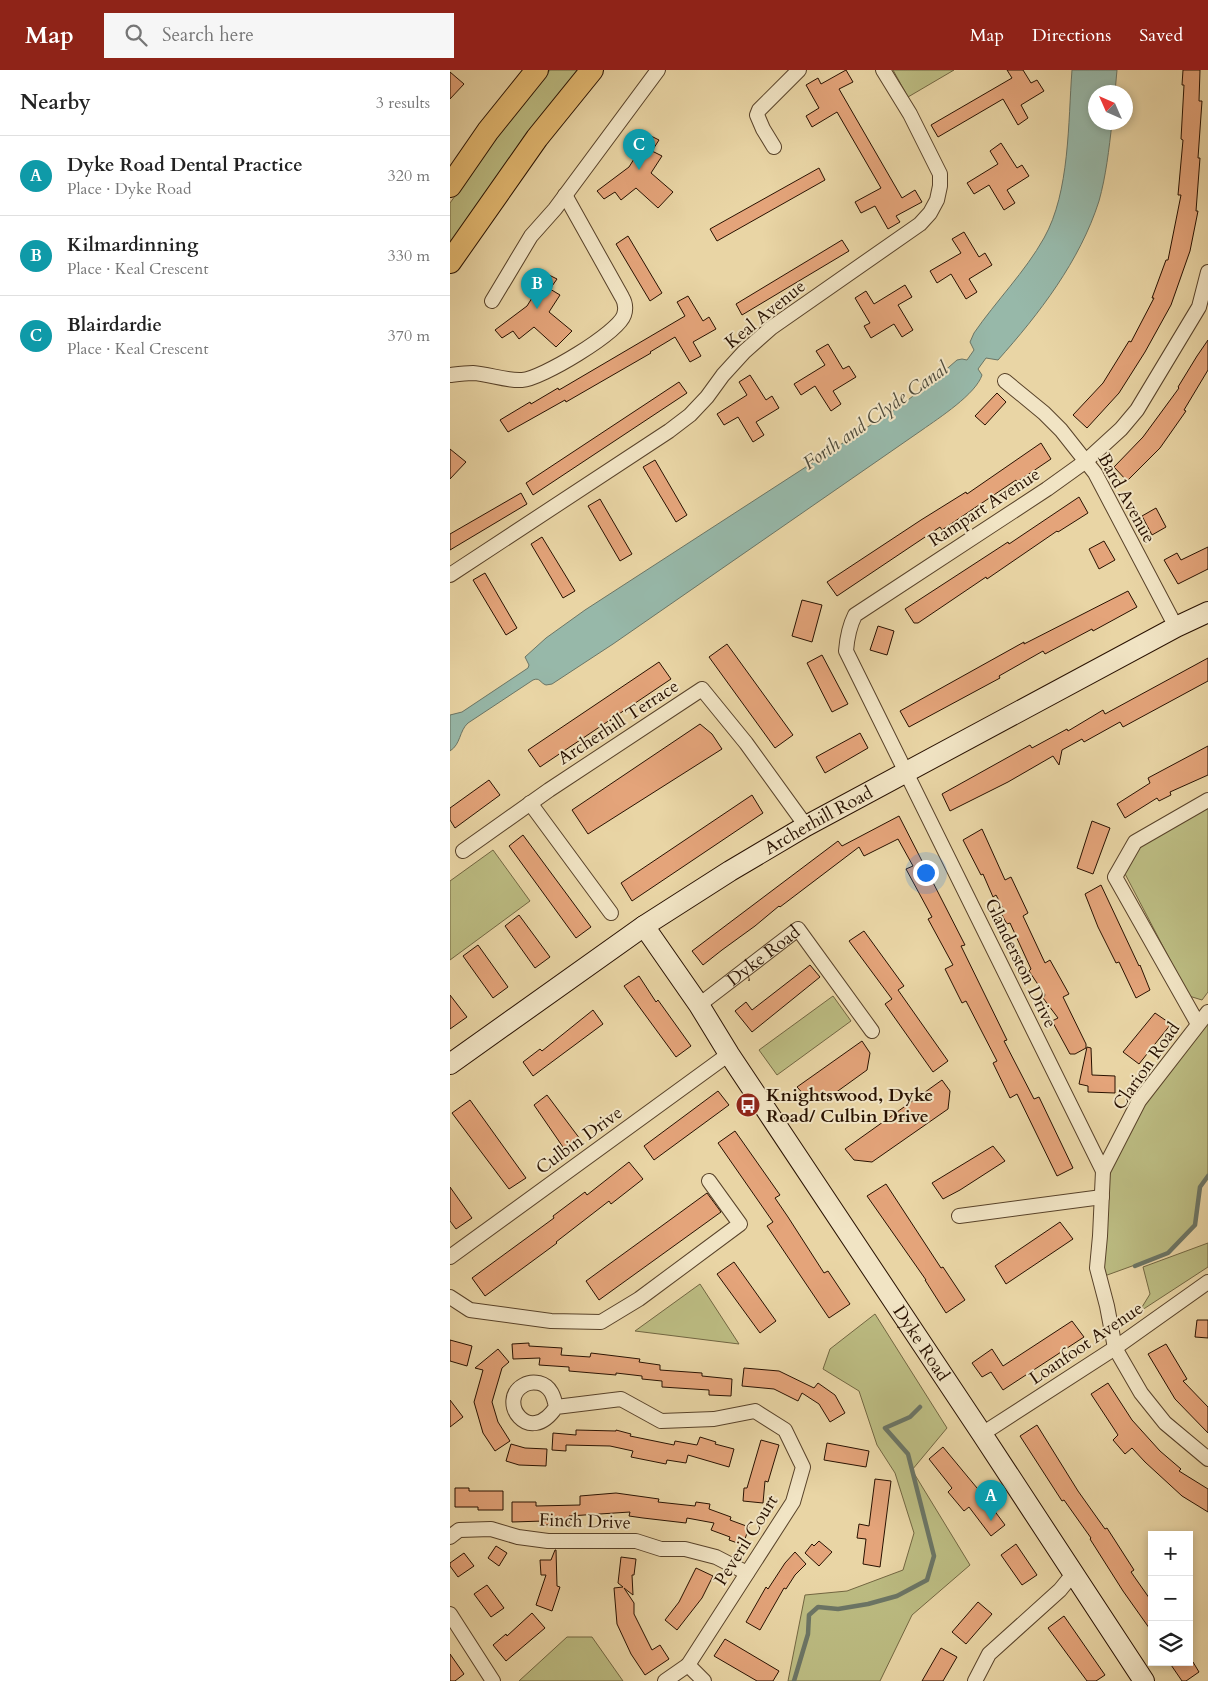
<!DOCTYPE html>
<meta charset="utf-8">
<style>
body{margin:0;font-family:Cardo,serif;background:#f6f6f6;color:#222}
.controls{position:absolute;right:15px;bottom:15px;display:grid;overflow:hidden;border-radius:0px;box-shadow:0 2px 8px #0003}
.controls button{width:45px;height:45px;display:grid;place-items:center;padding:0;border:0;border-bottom:1px solid #e0e0e0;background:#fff;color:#222;font:25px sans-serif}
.compass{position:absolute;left:638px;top:15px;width:45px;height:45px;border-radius:50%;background:#fff;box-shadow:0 2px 8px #0003;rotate:315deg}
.you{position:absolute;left:475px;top:802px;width:18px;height:18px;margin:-12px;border:4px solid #fff;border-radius:50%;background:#1a73e8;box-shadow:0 0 0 8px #1a73e833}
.badge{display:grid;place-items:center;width:32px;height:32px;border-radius:50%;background:#8f2418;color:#fff;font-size:16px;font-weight:700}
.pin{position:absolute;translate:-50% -41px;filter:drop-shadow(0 1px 2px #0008)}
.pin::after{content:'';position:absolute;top:26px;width:18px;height:15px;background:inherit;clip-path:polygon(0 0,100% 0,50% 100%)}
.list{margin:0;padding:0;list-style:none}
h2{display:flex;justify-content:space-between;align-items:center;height:65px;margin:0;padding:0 20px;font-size:21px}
h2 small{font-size:16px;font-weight:400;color:#767676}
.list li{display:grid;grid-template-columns:32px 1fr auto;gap:15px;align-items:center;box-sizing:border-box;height:80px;padding:0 20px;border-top:1px solid #e0e0e0}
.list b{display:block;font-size:19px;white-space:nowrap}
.list p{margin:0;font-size:16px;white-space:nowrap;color:#767676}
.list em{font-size:16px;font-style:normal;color:#767676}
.icon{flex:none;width:28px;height:28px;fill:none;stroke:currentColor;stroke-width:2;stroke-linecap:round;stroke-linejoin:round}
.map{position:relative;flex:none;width:758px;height:1611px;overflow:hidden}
header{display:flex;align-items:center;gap:30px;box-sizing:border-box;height:70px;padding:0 25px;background:#8f2418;color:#fff}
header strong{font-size:24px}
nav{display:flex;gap:28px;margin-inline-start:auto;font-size:18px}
.search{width:350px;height:45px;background:#f6f6f6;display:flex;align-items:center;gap:12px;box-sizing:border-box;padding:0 18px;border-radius:0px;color:#767676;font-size:19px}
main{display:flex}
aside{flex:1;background:#fff}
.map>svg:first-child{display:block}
</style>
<header>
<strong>Map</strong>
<div class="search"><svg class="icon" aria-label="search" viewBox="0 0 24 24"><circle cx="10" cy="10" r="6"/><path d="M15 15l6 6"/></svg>Search here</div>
<nav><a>Map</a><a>Directions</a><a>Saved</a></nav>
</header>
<main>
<aside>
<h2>Nearby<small>3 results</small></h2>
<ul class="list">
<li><span class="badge" style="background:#0f9aa8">A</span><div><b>Dyke Road Dental Practice</b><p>Place · Dyke Road</p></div><em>320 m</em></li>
<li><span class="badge" style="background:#0f9aa8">B</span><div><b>Kilmardinning</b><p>Place · Keal Crescent</p></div><em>330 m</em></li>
<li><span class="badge" style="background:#0f9aa8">C</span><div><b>Blairdardie</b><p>Place · Keal Crescent</p></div><em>370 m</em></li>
</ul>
</aside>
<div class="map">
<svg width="758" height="1611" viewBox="0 0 758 1611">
<rect width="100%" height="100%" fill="#e9d5a5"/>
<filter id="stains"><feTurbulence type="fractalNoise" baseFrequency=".004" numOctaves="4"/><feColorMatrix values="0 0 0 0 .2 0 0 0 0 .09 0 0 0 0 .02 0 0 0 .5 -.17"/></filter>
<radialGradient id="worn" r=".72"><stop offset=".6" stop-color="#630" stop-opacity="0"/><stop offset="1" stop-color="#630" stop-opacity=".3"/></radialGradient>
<g fill="#bcbc82" stroke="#726641">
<polygon points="100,0 131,0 0,176 0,133 59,51"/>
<polygon points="443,0 504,0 458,27"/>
<polygon points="758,738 758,922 752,930 739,926 673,800 686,776"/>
<polygon points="43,780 80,831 0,890 0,811"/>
<polygon points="383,926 401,951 327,1005 309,980"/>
<polygon points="758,942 758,1106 750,1117 745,1155 718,1183 649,1208 653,1101 689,1031"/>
<polygon points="758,1173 758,1197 689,1242 700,1224 693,1197"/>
<polygon points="250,1214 289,1274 185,1261"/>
<polygon points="425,1244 497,1358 462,1400 520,1495 462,1545 430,1611 338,1611 355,1525 397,1521 453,1500 464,1463 445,1403 427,1375 409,1321 373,1299 380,1279"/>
<polygon points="117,1567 142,1567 173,1611 69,1611"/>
</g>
<path fill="#97b8a9" stroke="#6b7565" d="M 622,0 L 667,0 L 665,22 L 646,22 L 646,52 L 662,53 C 659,79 656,106 649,131 C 630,191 589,244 548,290 L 536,288 L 528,299 L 532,305 C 526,324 489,348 472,360 L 163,574 L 102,614 L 96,615 C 90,613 90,607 83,610 L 18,653 C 9,661 11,674 0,681 L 0,645 L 12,642 L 78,598 L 79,595 L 75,587 L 96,568 L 135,540 L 450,336 L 484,310 L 507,290 L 512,289 L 517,290 L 524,280 L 520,272 L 524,263 C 546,231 575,202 594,168 C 620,122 618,52 622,0 Z"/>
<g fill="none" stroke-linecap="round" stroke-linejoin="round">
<g stroke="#6b7565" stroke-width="4.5">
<polyline points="685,1196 718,1183 745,1155 750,1117 758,1106"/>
<polyline points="344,1611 358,1564 359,1545 368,1537 388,1539 418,1534 447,1526 477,1510 484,1486 458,1384 435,1358 460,1347 470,1337"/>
</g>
</g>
<g fill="#e4a47a" stroke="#281100">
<polygon points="396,0 403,12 389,19 452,128 465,120 472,132 446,146 450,152 438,159 425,136 411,143 405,132 431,118 387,42 362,57 356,46 369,38 356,15 368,8 371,14"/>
<polygon points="557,0 573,0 581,13 587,10 594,21 571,35 578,48 568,55 553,29 488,67 481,55 562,8"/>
<polygon points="733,0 750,0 749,31 752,31 748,88 750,88 746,141 748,141 740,181 721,235 695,282 669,323 637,358 623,345 653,313 679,271 681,272 704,228 702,228 716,190 718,190 731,125 728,125 733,70 731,69 734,15 732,15"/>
<polygon points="0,2 14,14 0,29"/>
<polygon points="199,65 209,70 202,81 212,86 201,103 223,122 208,138 186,118 171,130 165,122 154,129 147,121 179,97"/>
<polygon points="551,73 567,98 572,95 579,106 557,120 565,133 554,140 539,115 524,124 517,113 548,94 540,81"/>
<polygon points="369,98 375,110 267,171 260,159"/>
<polygon points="514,162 529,187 535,183 542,195 519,209 527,222 516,229 501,204 487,213 480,201 511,183 502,169"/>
<polygon points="178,166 212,223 200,231 166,174"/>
<polygon points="392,170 399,181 292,245 286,234"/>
<polygon points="97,204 107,209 100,219 110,225 99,242 122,261 106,277 84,257 69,269 63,261 52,268 45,260 77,236"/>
<polygon points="455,215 462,227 448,235 463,260 452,267 444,254 421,268 414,256 420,253 405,228 416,221 424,234"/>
<polygon points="238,226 253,251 259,247 266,259 243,272 251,286 240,292 225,267 200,282 201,283 116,332 115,330 58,362 50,350 80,332 81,334 108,318 109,320 235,246 227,232"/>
<polygon points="758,270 758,300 734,340 736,341 710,378 677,411 664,397 693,367 729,318 728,317 747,286"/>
<polygon points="378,274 393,299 399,296 406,307 383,321 391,334 381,341 365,316 351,325 344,314 375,295 366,281"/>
<polygon points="300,305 316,330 322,326 329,338 306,352 314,365 303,372 288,347 274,355 267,344 297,325 289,312"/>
<polygon points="229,312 237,323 83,425 76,413"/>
<polygon points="547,323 556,332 535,355 525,346"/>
<polygon points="591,373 601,389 567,412 566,410 492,460 490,457 387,526 377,512 471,450 516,422 517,424"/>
<polygon points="0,379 16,392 0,409"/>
<polygon points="205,390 237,445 226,452 193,397"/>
<polygon points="71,423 77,434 0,480 0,464"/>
<polygon points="629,427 638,443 608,462 607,461 537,509 536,507 468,553 464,553 455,539 558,472 559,474"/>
<polygon points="150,429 182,484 170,491 138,436"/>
<polygon points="706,438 716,457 702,465 692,446"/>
<polygon points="92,467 125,521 113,528 81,474"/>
<polygon points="654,471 665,490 649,499 639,479"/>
<polygon points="758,477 758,499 728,514 714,490 727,483 731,490"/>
<polygon points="35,503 67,558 56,565 23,510"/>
<polygon points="678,521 687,537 643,561 642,559 595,584 593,581 549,606 550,608 459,657 450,641 574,572 574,574"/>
<polygon points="352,530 372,535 362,572 342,566"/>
<polygon points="428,556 444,561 437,585 420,580"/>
<polygon points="277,574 343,665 325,678 259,587"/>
<polygon points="372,585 398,634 382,642 357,593"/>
<polygon points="758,588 758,611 673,657 670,652 634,672 632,669 612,680 609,695 603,686 558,712 500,741 492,724 580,675 582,678 617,659 618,661 653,640 655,644"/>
<polygon points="209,592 221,609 90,697 78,680"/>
<polygon points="250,654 262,664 272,679 138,764 122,740"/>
<polygon points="410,663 418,678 375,703 366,687"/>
<polygon points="758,676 758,705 720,722 721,725 709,731 707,728 675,748 667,734 700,713 698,708"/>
<polygon points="39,710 50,725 5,758 0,750 0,738"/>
<polygon points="302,725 313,743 182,831 171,813"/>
<polygon points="449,746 515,875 511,876 557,970 554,971 584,1029 589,1027 623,1098 607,1106 567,1024 560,1028 543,993 547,991 516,931 512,933 495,899 503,895 478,849 482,847 456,799 463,796 448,769 414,786 409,777 330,837 329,836 305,856 272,880 253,895 242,881 388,771 392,776"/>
<polygon points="642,751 660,758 643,804 627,798"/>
<polygon points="532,759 555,810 561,807 578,843 573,846 595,893 600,890 619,924 613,927 636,974 636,978 625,984 620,984 602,951 608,948 593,928 595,925 579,901 581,899 560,853 557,854 552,845 555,842 546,825 543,827 533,804 531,805 513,770"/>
<polygon points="73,765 141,857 126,868 59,776"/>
<polygon points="651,815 689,896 690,895 700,920 686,928 669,892 666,893 648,857 635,824"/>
<polygon points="69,845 100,887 85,898 55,856"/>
<polygon points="414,861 454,916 448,920 498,991 483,1002 435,934 442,929 399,871"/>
<polygon points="28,875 58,917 43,928 13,886"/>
<polygon points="360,895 370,907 302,962 285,941 296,932 302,940"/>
<polygon points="189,906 206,932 208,930 241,976 226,987 174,916"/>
<polygon points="0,925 17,947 0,959"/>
<polygon points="143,940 153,954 83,1006 73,992 90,979 92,981"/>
<polygon points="705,943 721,954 689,994 673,982"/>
<polygon points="412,971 420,983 417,1000 374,1031 357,1028 347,1017"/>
<polygon points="637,977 641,978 642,1005 665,1006 665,1023 638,1022 638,1016 629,1014"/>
<polygon points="492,1010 500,1021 498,1039 422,1092 404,1090 395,1079"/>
<polygon points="268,1021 279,1035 204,1090 194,1076"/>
<polygon points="97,1025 130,1069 115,1080 84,1035"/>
<polygon points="20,1030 76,1108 59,1119 2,1043"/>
<polygon points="285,1061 330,1125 325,1128 338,1147 374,1203 378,1201 400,1234 379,1248 317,1156 323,1152 268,1073"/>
<polygon points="543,1076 555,1091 510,1120 493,1129 482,1113"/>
<polygon points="179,1092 193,1109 161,1134 159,1131 106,1172 107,1173 35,1226 22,1208 104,1148 103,1146 135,1122 137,1125"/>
<polygon points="436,1114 491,1198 493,1197 515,1230 496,1243 475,1210 476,1210 417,1126"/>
<polygon points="0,1117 22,1148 6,1159 0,1151"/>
<polygon points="257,1123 271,1142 149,1230 136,1211"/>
<polygon points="610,1152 623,1169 556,1214 545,1196"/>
<polygon points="284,1192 326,1251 310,1263 267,1204"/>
<polygon points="747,1250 758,1250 758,1268 745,1267"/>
<polygon points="622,1251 634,1267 553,1320 541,1302 532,1307 522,1293 542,1279 553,1296"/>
<polygon points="0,1270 22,1276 17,1296 0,1291"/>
<polygon points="79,1273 79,1276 112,1278 111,1285 140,1287 141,1283 190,1289 189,1292 210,1295 210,1300 252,1303 252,1306 282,1309 281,1326 259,1325 259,1320 212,1317 212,1311 192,1309 192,1306 166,1303 166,1305 119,1301 119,1297 89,1295 90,1288 63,1289 62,1274"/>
<polygon points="716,1274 737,1309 733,1311 758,1337 758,1363 725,1329 698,1284"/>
<polygon points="48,1279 59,1292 52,1298 42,1332 48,1352 60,1371 45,1381 33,1363 24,1332 33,1300 25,1298"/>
<polygon points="294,1298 329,1301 364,1318 368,1313 385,1325 395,1343 380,1352 369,1334 352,1323 348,1331 324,1319 292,1316"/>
<polygon points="658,1313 682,1350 710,1381 731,1399 729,1401 758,1419 758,1442 732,1426 695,1392 682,1378 675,1384 663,1370 668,1365 641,1324"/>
<polygon points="0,1330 13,1347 0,1357"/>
<polygon points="587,1355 628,1421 655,1459 657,1458 684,1500 681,1502 702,1532 702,1562 673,1521 640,1469 641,1468 614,1430 612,1431 570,1366"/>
<polygon points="126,1360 166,1361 166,1360 181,1364 180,1366 224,1375 225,1371 247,1375 250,1367 266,1372 265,1374 284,1379 279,1397 238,1385 236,1393 217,1390 216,1394 181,1387 183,1381 160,1376 116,1375 116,1381 102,1380 103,1363 126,1365"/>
<polygon points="311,1370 329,1375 318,1412 315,1411 313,1433 293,1431 294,1418 297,1418"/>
<polygon points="377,1373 419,1381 416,1397 374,1390"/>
<polygon points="61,1374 75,1378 97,1379 96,1396 69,1395 56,1391"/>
<polygon points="493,1377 532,1424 555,1455 541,1466 519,1437 514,1441 498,1422 502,1418 479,1389"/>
<polygon points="425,1409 441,1411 430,1497 413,1494 416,1469 407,1468 409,1454 419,1456"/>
<polygon points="5,1418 19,1418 19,1421 53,1421 53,1440 28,1440 28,1437 5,1437"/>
<polygon points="166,1423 209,1429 208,1432 245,1436 246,1432 260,1434 259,1439 281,1447 280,1450 299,1457 293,1475 279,1470 280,1467 261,1460 264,1453 237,1448 236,1453 193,1448 179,1446 180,1442 119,1446 119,1454 94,1455 94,1451 62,1452 62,1432 86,1432 86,1436 130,1435 130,1426"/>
<polygon points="369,1471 382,1482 369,1496 355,1483 362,1474 364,1476"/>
<polygon points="566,1474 587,1505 572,1515 551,1485"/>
<polygon points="46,1476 57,1483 49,1496 38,1488"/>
<polygon points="105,1480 106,1480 107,1516 110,1517 102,1541 86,1535 96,1505 91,1505 90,1490 101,1490"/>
<polygon points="345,1482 356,1494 345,1505 336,1519 334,1518 310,1560 296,1552 316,1517 318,1519 335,1493"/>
<polygon points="14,1483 24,1496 8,1507 0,1496 0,1493"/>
<polygon points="171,1487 186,1489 184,1505 182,1505 183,1525 174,1518 184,1533 184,1544 202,1580 210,1575 219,1589 195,1605 181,1584 167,1554 164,1518 173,1517 168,1513"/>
<polygon points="246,1498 263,1506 252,1528 227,1560 215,1550 229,1532"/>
<polygon points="37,1515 54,1538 41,1547 24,1524"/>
<polygon points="528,1532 542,1544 516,1574 502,1562"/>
<polygon points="82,1543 95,1558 56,1591 43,1575 56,1564 57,1566"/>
<polygon points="614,1546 655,1605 646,1611 637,1611 598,1558"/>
<polygon points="275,1569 329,1601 323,1611 307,1611 264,1586"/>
<polygon points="491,1578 507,1587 493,1611 472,1611"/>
<polygon points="0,1584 14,1604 5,1611 0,1611"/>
<polygon points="719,1592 743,1592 749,1602 736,1611 732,1611"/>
</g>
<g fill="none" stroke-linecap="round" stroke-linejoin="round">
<defs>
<g id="street">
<polyline points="324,77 313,59 307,45 309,40 349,0"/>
<polyline points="42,231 81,166 105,139 208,0"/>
<path d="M 0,305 C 8,304 15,303 23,303 C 39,304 56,311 72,310 C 91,309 168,263 174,245 C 176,239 175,232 172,227 L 115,125"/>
<polyline points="555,311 594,343 611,360 645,403 726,557"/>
<polyline points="0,505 219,361 240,345 257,327 273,305 294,282 321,258 470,154 480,143 487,130 490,116 490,104 460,44 433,0"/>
<polyline points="80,733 161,843"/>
<polyline points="13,781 99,720 252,619 296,673 356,756"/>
<path id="s1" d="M 249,935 L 348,859 L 422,961"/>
<polyline points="758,942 689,1031 653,1101 650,1166 647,1198 657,1236 665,1278 691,1323 715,1353 758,1389"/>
<polyline points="748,954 665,807 685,772 758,730"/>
<path d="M 653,1101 L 396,581 C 397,568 399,557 405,545 L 597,419 L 636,391 L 671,359 L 687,340 L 749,237 L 758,202"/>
<polyline points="509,1146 652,1127"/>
<polyline points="0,1187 279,984"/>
<polyline points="0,1227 20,1240 101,1251 151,1252 189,1229 290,1154 259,1111"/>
<path d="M 106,1337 C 104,1327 101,1316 89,1313 C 84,1312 79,1312 74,1315 C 46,1330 79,1378 106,1337 L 171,1329 L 211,1351 L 264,1349 L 305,1341 L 335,1360 L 353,1397 L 343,1432 L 238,1595 L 215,1611"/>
<polyline points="532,1364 665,1278 758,1212"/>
<polyline points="0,1467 9,1460 41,1459 68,1467 98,1471 186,1471 211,1479 235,1479 266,1487 297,1503"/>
<polyline points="0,1544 43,1611"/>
<polyline points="238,1595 254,1611"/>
<polyline points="525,1611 539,1584 610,1520 623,1504"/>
</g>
<g id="secondary">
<path id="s2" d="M 194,856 L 249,935 L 279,984 L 532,1364 L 694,1611"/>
<path id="s3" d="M 0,994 L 194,856 L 280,801 L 356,756 L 726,557 L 758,542"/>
</g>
<g id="primary">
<polyline points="0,116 38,61 87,0"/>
<polyline points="0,192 87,68 142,0"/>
</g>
</defs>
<use href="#street" stroke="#584229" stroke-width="16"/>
<use href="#secondary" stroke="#281100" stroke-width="22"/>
<use href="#primary" stroke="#281100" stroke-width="24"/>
<use href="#street" stroke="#f1e4c4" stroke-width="14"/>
<use href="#secondary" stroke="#f1e4c4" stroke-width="20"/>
<use href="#primary" stroke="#e4ba72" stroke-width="22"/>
</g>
<defs>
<symbol id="bus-disc" viewBox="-11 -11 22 22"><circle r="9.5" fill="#8f2418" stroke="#f1e4c4"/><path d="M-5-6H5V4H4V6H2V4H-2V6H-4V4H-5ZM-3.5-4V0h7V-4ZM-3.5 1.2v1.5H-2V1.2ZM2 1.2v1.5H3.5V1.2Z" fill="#fff"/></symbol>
</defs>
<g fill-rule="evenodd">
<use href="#bus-disc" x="284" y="1021" width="28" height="28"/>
</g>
<g text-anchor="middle" stroke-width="4" stroke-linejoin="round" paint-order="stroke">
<g font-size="18" fill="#281100" stroke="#f1e4c4">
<text transform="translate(315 244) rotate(-39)" y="6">Keal Avenue</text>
<text transform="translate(677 428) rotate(61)" y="6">Bard Avenue</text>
<text transform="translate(534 437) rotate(-33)" y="6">Rampart Avenue</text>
<text transform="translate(168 652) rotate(-33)" y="6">Archerhill Terrace</text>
<text dy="6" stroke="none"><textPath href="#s3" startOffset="442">Archerhill Road</textPath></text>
<text dy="6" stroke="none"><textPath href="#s1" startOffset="81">Dyke Road</textPath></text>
<text transform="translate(571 893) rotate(64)" y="6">Glanderston Drive</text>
<text transform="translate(696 996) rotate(-55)" y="6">Clarion Road</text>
<text transform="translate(129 1070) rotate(-36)" y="6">Culbin Drive</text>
<text dy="6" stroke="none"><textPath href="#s2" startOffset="501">Dyke Road</textPath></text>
<text transform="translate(636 1273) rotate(-34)" y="6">Loanfoot Avenue</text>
<text transform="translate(135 1451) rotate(2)" y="6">Finch Drive</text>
<text transform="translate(296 1470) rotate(-58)" y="6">Peveril Court</text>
</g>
<g font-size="18" font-weight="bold" fill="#281100" stroke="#f1e4c4" text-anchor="start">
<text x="316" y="1031">Knightswood, Dyke<tspan x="316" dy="21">Road/ Culbin Drive</tspan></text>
</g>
<g font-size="19" font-style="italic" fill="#4f4b3b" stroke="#f1e4c4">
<text transform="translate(425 345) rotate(-35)" y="7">Forth and Clyde Canal</text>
</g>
</g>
<rect width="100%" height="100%" filter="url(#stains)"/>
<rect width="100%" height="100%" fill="url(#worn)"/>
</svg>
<div class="controls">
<button>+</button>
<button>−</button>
<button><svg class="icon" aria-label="layers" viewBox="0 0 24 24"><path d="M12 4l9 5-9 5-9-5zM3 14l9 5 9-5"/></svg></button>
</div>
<svg class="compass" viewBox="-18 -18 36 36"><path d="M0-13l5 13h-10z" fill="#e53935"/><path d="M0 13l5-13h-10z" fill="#767676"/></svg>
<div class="you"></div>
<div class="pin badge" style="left:541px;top:1451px;background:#0f9aa8">A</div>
<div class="pin badge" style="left:87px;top:239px;background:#0f9aa8">B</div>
<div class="pin badge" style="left:189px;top:100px;background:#0f9aa8">C</div>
</div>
</main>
